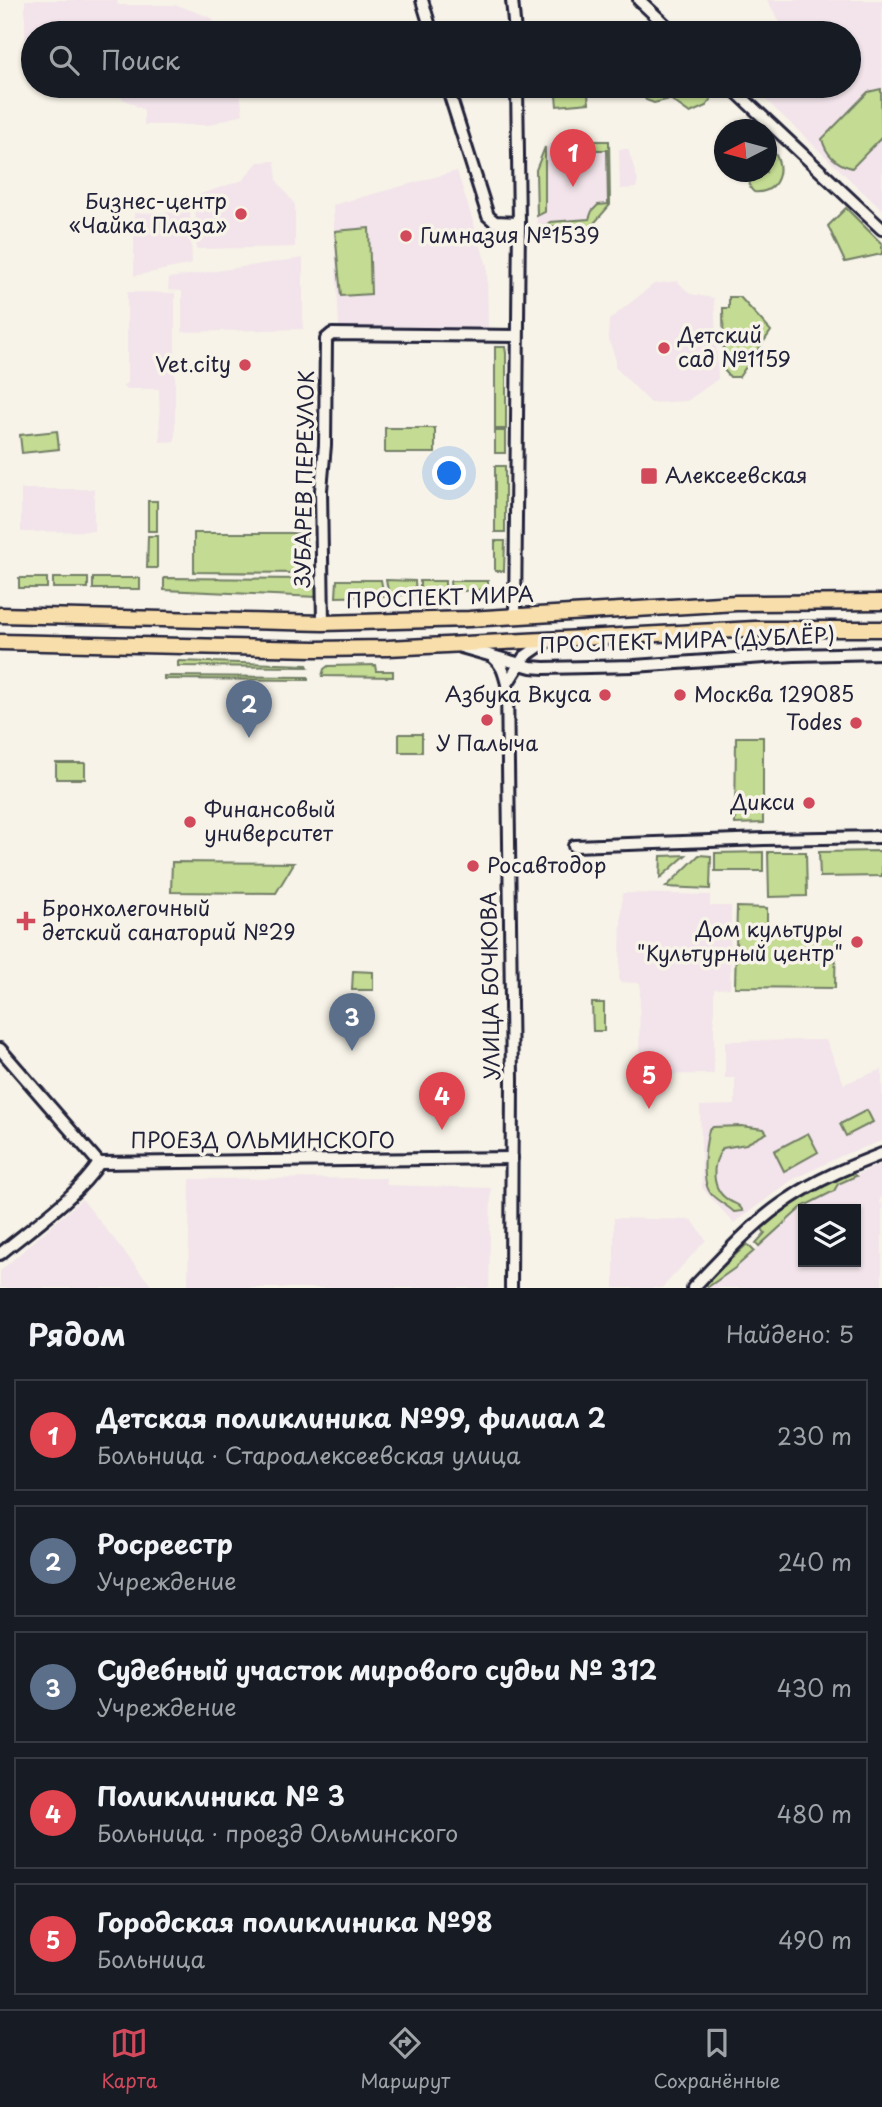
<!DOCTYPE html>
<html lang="ru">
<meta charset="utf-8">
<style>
body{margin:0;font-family:"Playpen Sans",sans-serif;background:#242831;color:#f1f3f6}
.controls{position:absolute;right:21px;bottom:21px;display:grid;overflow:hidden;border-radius:0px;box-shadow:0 2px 5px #0004}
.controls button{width:63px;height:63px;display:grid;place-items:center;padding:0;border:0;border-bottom:2px solid #363941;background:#171b24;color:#f1f3f6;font:35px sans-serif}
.compass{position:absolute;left:714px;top:119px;width:63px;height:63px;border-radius:50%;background:#171b24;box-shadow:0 2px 5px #0004;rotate:264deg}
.you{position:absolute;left:450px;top:474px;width:24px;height:24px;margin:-18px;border:5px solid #fff;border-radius:50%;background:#1a73e8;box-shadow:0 0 0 10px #1a73e833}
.badge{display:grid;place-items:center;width:46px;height:46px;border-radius:50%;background:#d1495b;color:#fff;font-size:23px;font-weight:700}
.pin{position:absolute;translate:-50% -58px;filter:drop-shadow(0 2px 4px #0008)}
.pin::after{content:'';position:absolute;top:37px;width:24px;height:21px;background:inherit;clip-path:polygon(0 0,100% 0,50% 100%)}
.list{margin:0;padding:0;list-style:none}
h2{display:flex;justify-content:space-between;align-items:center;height:91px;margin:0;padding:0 28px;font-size:30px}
h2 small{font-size:23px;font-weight:400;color:#9ea1a6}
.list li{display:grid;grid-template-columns:46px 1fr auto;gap:21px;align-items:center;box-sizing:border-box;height:112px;margin:0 14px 14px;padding:0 14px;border:2px solid #363941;border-radius:0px}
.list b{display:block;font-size:26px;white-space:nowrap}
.list p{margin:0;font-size:23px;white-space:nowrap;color:#9ea1a6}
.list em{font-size:23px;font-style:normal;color:#9ea1a6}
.icon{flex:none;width:38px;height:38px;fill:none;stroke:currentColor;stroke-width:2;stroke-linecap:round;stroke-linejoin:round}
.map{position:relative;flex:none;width:882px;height:1288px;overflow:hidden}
.search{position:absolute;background:#171b24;box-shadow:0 2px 5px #0004;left:21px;right:21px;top:21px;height:77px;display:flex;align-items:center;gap:18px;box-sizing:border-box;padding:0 24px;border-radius:38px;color:#9ea1a6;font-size:26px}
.sheet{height:721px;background:#171b24}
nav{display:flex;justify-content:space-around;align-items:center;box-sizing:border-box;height:98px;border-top:2px solid #363941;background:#171b24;font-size:19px;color:#9ea1a6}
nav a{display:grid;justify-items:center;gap:4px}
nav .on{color:#d1495b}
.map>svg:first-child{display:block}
</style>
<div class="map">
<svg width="882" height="1288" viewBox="0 0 882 1288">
<rect width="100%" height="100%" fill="#f7f3e8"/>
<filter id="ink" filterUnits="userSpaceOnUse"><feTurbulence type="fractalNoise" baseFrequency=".0143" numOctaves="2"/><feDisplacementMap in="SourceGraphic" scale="14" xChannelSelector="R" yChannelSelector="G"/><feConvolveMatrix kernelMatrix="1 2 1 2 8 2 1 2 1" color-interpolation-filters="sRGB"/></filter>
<g filter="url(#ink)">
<g fill="#f2e4ea" fill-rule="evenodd">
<polygon points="25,0 117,0 118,5 177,5 212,18 218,33 33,33 33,62 25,62"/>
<polygon points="767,0 882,0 882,210 751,86 849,86 849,33 791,33 780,22"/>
<polygon points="118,86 239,86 243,114 209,125 144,125 144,110 118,96"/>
<polygon points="586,141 609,141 610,205 590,228 537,226 536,170 544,148 554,143"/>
<polygon points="619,149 628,149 638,181 636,188 620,189"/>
<polygon points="275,161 277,181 295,205 295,247 196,249 195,196 243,180 258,162"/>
<polygon points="457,171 487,266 488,328 339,327 333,205"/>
<polygon points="190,212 192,264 134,276 134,213"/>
<polygon points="303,258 303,329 182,332 182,291 168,290 169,278"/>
<polygon points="677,281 690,294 714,298 718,379 687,401 651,403 615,367 615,357 608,338 609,320 654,284"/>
<polygon points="127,292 175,293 175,441 160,442 159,389 127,389 122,385 127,384"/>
<polygon points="21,489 94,489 94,531 21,532"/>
<polygon points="622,893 710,895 710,906 731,906 730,988 714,989 714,1074 639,1075 640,983 619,982"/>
<polygon points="826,1040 844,1084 882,1069 882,1141 843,1155 792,1180 734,1223 702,1188 700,1106 735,1105 735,1078 725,1078 725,1041"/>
<path d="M 880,1164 L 882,1167 L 882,1194 L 879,1203 L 882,1204 L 882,1288 L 706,1288 L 736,1268 L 802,1207 L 834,1191 L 838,1184 ZM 803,1209 L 856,1209 L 856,1262 L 803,1262 Z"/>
<polygon points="386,1178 387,1185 491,1188 489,1288 188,1288 190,1179"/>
<polygon points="82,1199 153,1288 0,1288 0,1271"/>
<polygon points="614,1218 692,1220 706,1240 662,1288 614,1288"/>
</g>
<g fill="#c3db92" stroke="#727e66" stroke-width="2">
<polygon points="555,86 587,86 589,103 557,106"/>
<polygon points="644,86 703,86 711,100 706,106 690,113 670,99 654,103 646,100 642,93"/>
<path d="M 881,89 L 882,137 L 852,168 C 836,164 826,155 822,139 L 868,92 Z"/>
<polygon points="589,141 609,141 610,205 590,228 545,226 550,222 589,219 592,211 598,205 608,204 607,150 589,150"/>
<path d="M 767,146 C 788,159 782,195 754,192 C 746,186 751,179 754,172 L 766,172 Z"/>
<polygon points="545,147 545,212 537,216 536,170"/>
<polygon points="846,208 882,244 882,254 845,262 828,226"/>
<polygon points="369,228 371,294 341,296 335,231"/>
<polygon points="729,297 740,297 771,331 739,377 730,377 724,370 723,308 729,308"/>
<polygon points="495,347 505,347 506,353 506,429 495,429"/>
<rect x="385" y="428" width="50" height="25"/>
<polygon points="57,431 59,449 22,453 20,435"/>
<rect x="495" y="431" width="10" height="22"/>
<rect x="495" y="466" width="10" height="66"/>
<rect x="148" y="501" width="9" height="30"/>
<polygon points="194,533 306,533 306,573 194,572"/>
<polygon points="148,536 157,536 157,568 147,568"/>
<polygon points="495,541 505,541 504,571 495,571"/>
<rect x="19" y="578" width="28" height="10"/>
<rect x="53" y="578" width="35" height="10"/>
<rect x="93" y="578" width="47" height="11"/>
<polygon points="164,578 309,579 316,584 317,597 164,590"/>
<polygon points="337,580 381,580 384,596 336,597"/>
<polygon points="386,580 415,581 416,594 389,596"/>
<polygon points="420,581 445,581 445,592 420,594"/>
<polygon points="450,581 488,581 488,589 451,592"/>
<polygon points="178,661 307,665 308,667 178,666"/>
<polygon points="375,665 376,671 393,671 393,677 322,676 324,669 328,666"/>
<polygon points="164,676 308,677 308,680 164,679"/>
<rect x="399" y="734" width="23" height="18"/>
<polygon points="736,737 763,737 763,823 735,824"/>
<rect x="56" y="763" width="29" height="16"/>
<polygon points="882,851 882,876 820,877 819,852"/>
<polygon points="763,852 763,871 715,871 715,853"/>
<polygon points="768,852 806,852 807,896 769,897"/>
<polygon points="686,855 660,878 661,856"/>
<polygon points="699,855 711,856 710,889 666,887"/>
<polygon points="172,862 294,863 276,893 171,892"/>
<polygon points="737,907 767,908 767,926 836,928 835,988 735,987"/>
<polygon points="353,971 373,972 373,990 352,990"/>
<polygon points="592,1003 604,1003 604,1031 593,1031"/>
<polygon points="867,1110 873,1122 846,1136 840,1124"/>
<path d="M 741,1126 L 764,1129 L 767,1133 L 746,1144 L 723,1148 C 711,1164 710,1190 730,1201 C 737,1205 739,1204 743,1211 L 734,1212 C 728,1206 716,1200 712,1195 C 700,1183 705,1145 709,1130 L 713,1127 Z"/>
<polygon points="808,1133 818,1152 784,1171 774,1151"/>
<path d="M 850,1172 L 856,1176 L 838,1184 L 834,1191 L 802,1207 L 759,1246 L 756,1243 L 765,1233 L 762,1229 C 788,1204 818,1189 850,1172 Z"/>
<polygon points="747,1244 754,1251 735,1268 708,1287 706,1283"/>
</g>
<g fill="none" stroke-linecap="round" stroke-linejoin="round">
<defs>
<g id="minor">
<polyline points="422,0 432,33"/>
<polyline points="512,0 515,33"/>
<polyline points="639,0 674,33"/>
<polyline points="447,86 488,216 495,222 519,223"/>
<polyline points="730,86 882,229"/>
<polyline points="515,616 519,223 517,86"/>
<polyline points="323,623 321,490 325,445 326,339 332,334 517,336"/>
<polyline points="461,647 531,667 544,668 634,666 794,655 882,653"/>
<path d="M 492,656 C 502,664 504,672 507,684 L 512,1080 L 511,1288"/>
<polyline points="507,684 524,657 547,641"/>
<polyline points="574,846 764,839 882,837"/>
<polyline points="0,1049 99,1163 512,1158"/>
<path d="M 0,1254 C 30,1229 79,1195 99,1163"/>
<path d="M 693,1288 C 723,1257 753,1222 789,1199 C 818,1179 849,1167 882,1154"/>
</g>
<g id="major">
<polyline points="0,615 323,623 469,619 736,603 882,602"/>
<polyline points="0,642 315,649 388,648 755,629 882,629"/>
</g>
</defs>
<use href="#minor" stroke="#22223b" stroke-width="16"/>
<use href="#major" stroke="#22223b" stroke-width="19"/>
<use href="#minor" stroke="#f7f3e8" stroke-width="10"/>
<use href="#major" stroke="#f8deab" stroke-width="14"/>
</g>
</g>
<g fill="#d1495b" stroke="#f7f3e8" stroke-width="2.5">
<circle cx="241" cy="214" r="7"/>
<circle cx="406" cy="236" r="7"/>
<circle cx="664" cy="348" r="7"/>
<circle cx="245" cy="365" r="7"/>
<rect x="640" y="467" width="18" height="18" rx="3.5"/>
<circle cx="605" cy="695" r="7"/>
<circle cx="680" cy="695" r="7"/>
<circle cx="487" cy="720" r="7"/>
<circle cx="856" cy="723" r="7"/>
<circle cx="809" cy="803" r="7"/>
<circle cx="190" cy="822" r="7"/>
<circle cx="473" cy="866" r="7"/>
<path d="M22.5 910.5h7v7h7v7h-7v7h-7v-7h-7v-7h7z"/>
<circle cx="857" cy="942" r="7"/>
</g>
<g text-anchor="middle" stroke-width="7" stroke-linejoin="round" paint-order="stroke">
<g font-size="21" fill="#22223b" stroke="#f7f3e8" text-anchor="start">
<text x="227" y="209" text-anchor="end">Бизнес-центр<tspan x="227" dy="24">«Чайка Плаза»</tspan></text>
<text x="420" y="243">Гимназия №1539</text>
<text x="678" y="343">Детский<tspan x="678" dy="24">сад №1159</tspan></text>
<text x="231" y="372" text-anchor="end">Vet.city</text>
<text x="665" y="483">Алексеевская</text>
<text x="591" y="702" text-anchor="end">Азбука Вкуса</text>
<text x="694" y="702">Москва 129085</text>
<text x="842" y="730" text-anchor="end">Todes</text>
<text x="487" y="751" text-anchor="middle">У Палыча</text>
<text x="795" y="810" text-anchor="end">Дикси</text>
<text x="204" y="817">Финансовый<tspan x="204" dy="24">университет</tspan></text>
<text x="487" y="873">Росавтодор</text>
<text x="42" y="916">Бронхолегочный<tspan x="42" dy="24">детский санаторий №29</tspan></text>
<text x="843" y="937" text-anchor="end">Дом культуры<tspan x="843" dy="24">"Культурный центр"</tspan></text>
</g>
<g font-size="21" fill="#22223b" stroke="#f7f3e8">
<text transform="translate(305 479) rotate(-89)" y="7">ЗУБАРЕВ ПЕРЕУЛОК</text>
<text transform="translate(440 598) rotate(-2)" y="7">ПРОСПЕКТ МИРА</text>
<text transform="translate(687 641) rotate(-2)" y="7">ПРОСПЕКТ МИРА (ДУБЛЁР)</text>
<text transform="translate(491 986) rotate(-91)" y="7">УЛИЦА БОЧКОВА</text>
<text x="263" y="1148">ПРОЕЗД ОЛЬМИНСКОГО</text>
</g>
</g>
</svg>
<div class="controls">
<button><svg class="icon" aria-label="layers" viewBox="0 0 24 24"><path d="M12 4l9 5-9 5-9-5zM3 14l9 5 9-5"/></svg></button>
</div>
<svg class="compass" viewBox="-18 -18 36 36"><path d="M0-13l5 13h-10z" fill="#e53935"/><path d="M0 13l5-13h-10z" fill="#9ea1a6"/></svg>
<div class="you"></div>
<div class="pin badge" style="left:573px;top:187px;background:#e0444e">1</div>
<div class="pin badge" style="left:249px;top:738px;background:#5c6f8a">2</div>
<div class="pin badge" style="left:352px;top:1051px;background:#5c6f8a">3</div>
<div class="pin badge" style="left:442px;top:1130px;background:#e0444e">4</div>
<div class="pin badge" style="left:649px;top:1109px;background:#e0444e">5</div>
<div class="search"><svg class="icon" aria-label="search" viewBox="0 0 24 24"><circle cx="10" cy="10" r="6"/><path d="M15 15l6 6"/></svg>Поиск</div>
</div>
<section class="sheet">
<h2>Рядом<small>Найдено: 5</small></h2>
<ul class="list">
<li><span class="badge" style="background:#e0444e">1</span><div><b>Детская поликлиника №99, филиал 2</b><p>Больница · Староалексеевская улица</p></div><em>230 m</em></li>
<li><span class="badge" style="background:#5c6f8a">2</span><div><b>Росреестр</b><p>Учреждение</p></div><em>240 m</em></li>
<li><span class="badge" style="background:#5c6f8a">3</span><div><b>Судебный участок мирового судьи № 312</b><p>Учреждение</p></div><em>430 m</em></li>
<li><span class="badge" style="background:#e0444e">4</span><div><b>Поликлиника № 3</b><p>Больница · проезд Ольминского</p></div><em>480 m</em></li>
<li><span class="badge" style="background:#e0444e">5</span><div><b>Городская поликлиника №98</b><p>Больница</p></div><em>490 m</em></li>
</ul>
</section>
<nav>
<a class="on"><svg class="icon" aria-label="map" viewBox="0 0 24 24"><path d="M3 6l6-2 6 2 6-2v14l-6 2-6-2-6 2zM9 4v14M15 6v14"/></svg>Карта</a>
<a><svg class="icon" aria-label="directions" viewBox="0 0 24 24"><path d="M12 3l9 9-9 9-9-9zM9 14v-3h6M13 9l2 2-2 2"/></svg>Маршрут</a>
<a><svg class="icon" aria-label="saved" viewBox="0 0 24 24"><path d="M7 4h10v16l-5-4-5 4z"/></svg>Сохранённые</a>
</nav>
